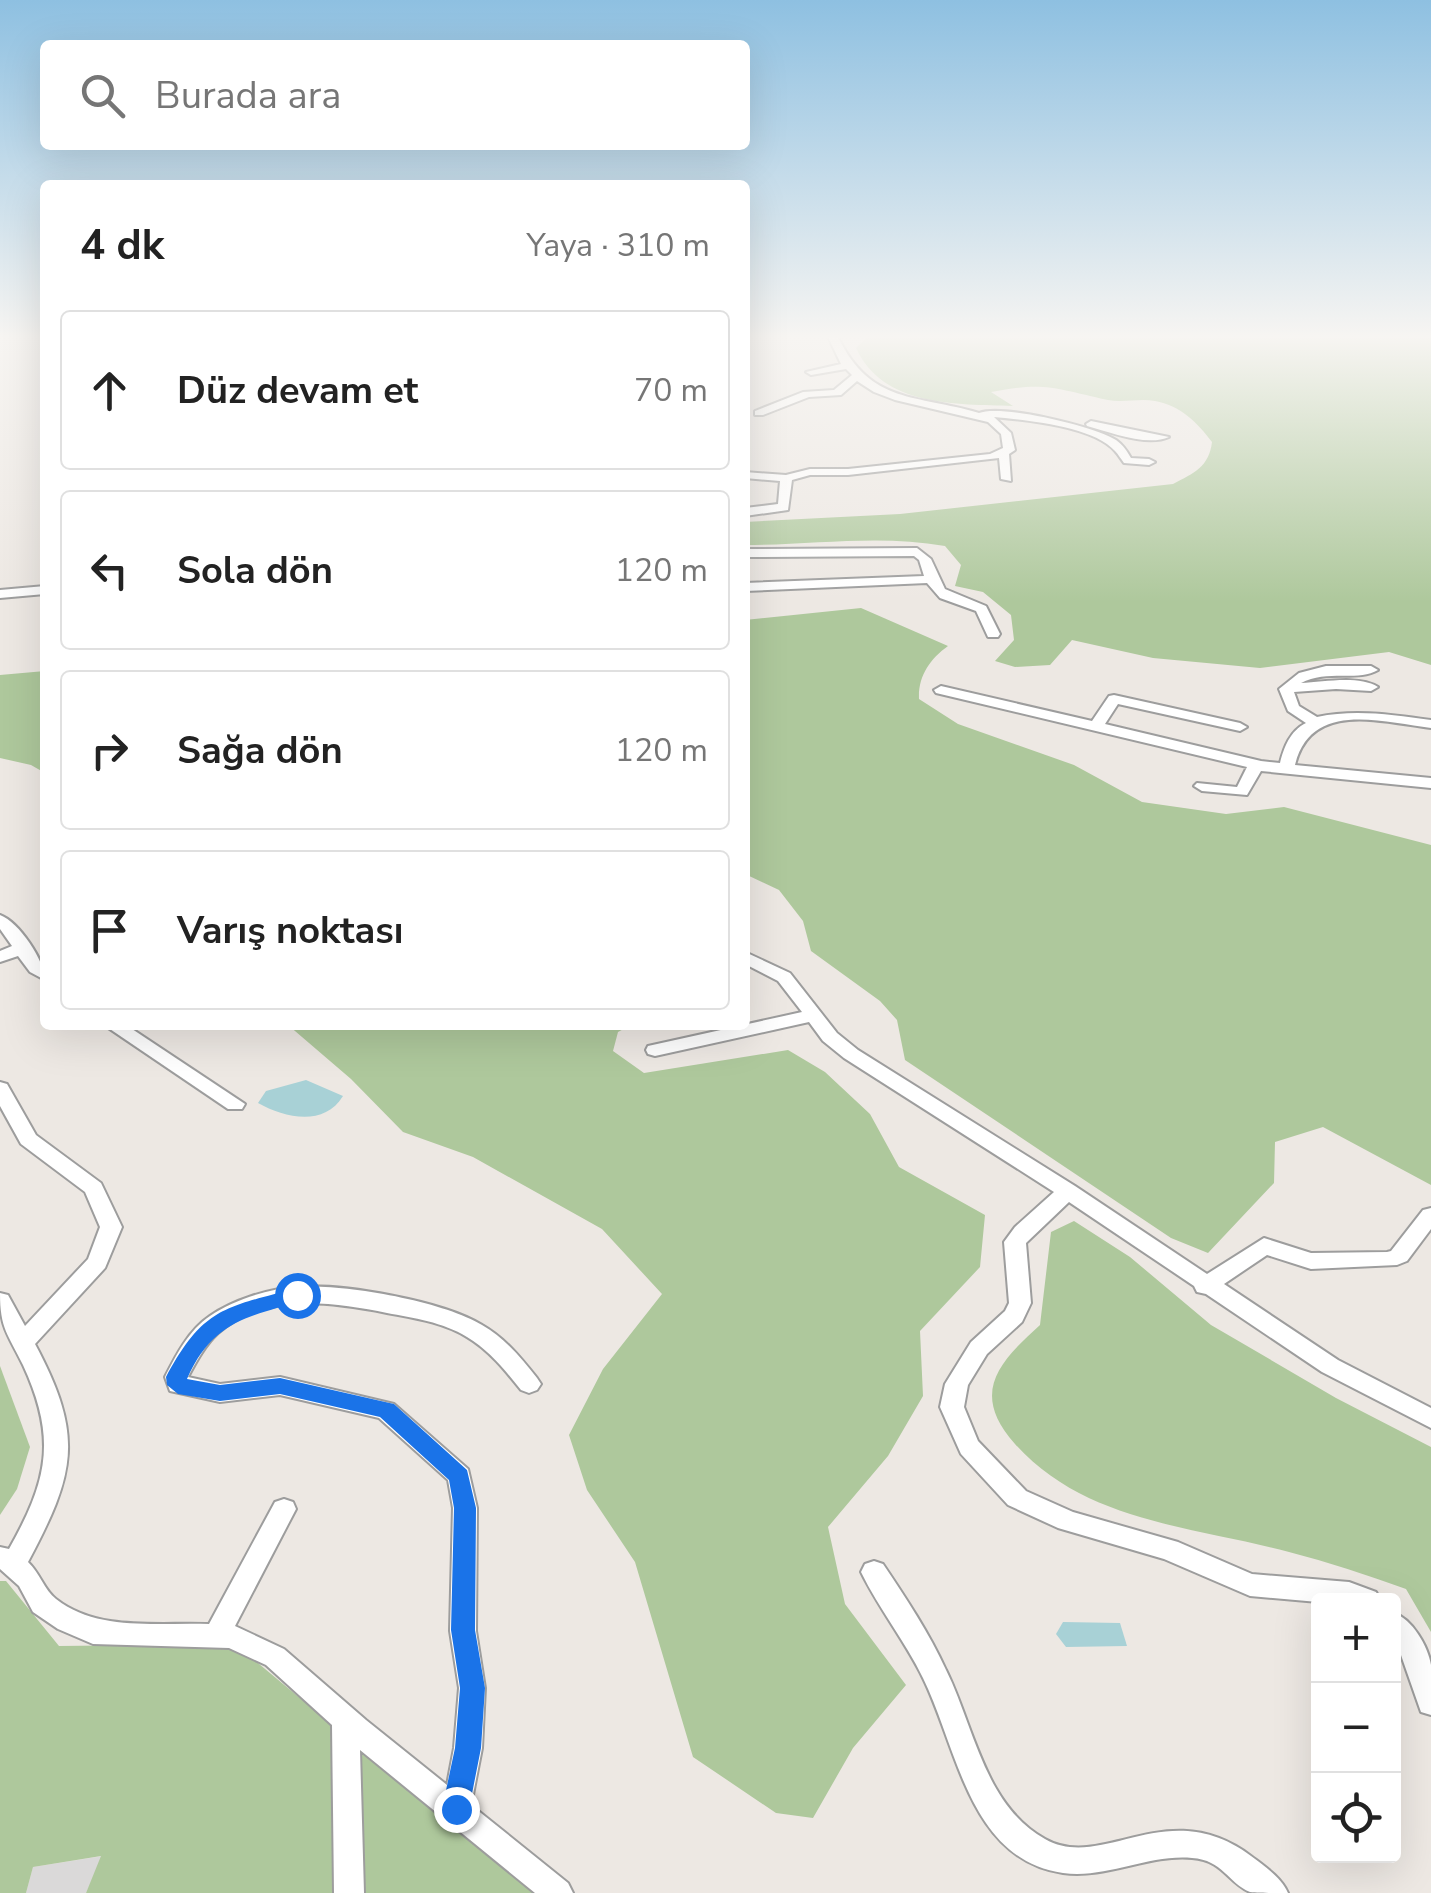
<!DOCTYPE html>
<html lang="tr">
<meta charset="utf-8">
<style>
body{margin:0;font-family:"Nunito Sans",sans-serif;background:#f6f6f6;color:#222}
.controls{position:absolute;right:30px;bottom:30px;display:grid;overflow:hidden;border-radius:10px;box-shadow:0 10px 40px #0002}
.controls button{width:90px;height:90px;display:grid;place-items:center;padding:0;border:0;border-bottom:2px solid #e0e0e0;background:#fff;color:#222;font:50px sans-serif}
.stop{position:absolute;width:30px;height:30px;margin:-22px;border:8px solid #1a73e8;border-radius:50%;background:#fff}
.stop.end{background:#1a73e8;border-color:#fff;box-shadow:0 2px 10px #0008}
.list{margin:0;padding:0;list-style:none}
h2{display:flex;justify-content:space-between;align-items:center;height:130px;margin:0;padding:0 40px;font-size:42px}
h2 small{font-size:32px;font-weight:400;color:#767676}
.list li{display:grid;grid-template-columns:65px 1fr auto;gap:30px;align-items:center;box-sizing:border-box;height:160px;margin:0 20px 20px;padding:0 20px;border:2px solid #e0e0e0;border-radius:10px}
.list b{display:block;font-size:38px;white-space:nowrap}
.list em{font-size:32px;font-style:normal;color:#767676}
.icon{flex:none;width:55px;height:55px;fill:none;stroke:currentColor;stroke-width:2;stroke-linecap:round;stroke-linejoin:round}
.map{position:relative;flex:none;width:1431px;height:1893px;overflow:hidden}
.search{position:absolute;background:#fff;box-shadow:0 10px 40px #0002;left:40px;top:40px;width:710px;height:110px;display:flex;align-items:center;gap:25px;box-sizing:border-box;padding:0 35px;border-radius:10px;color:#767676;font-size:38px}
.panel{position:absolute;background:#fff;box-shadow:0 10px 40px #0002;left:40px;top:180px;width:710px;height:850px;border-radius:10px}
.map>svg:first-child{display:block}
</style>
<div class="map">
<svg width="1431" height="1893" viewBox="0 0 1431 1893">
<rect width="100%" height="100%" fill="#ede8e3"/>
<polygon fill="#dad9d9" points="103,1856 86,1893 26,1893 33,1867"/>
<g fill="#aec89c">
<path d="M 867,337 L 1431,337 L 1431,665 L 1389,652 L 1260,668 L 1153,658 L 1072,640 L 1050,665 L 1015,667 L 995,661 L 1014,640 L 1011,615 L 983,592 L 955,586 L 961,565 L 945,546 C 879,534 812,545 745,545 L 745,522 L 900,514 L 1173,484 C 1194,473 1209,467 1212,442 C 1198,423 1180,405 1155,401 C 1140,398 1123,403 1108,400 C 1056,389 1046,381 991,392 L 1013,406 C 956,404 883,407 856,348 Z"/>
<path d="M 861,608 L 948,646 C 930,659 918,676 919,699 L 958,724 L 1074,765 L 1142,802 L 1226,814 L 1284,807 L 1431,845 L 1431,1185 L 1323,1127 L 1275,1142 L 1274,1183 L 1208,1253 L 1171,1238 L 905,1060 L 897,1020 L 880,1001 L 811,951 L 803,921 L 779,890 L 745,874 L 745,620 Z"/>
<polygon points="45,671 45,773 31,765 0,758 0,675"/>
<polygon points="288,1025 631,1025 618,1032 613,1051 644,1073 788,1050 825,1072 870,1114 899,1167 985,1215 980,1267 920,1331 923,1396 888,1456 828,1527 845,1604 906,1685 853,1748 813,1818 776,1813 693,1757 635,1562 587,1490 569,1435 603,1369 662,1294 602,1229 473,1157 403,1132 351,1079"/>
<path d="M 1074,1221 L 1130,1257 L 1211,1325 L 1336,1398 L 1431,1447 L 1431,1632 L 1406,1589 C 1367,1575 1328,1562 1289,1552 C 1193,1526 1086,1523 1015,1444 C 970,1393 998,1363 1040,1325 L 1051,1232 Z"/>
<polygon points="0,1366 30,1447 17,1489 0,1515"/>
<polygon points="0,1581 6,1581 59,1646 235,1644 451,1824 550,1893 86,1893 101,1856 33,1867 26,1893 0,1893"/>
</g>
<g fill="#a8d1d6">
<path d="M 306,1080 L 343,1096 C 324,1127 285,1118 258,1103 L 266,1091 Z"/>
<polygon points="1063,1622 1120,1623 1127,1646 1066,1647 1056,1634"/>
</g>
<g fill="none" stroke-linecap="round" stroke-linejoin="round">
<defs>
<g id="minor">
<path d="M 828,337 L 838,337 C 871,405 916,394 979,413 C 1001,404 1094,426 1116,440 C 1123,445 1127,451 1131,458 L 1149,459 L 1155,462 L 1149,465 L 1124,463 C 1121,459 1118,454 1115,451 C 1093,426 1025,420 994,417 L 1011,433 L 1015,450 L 1009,454 L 1011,481 L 1001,479 L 999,458 L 848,475 L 810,475 L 792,480 L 788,510 L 745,516 L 745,508 L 778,504 L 780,481 L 745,478 L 745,472 L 786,475 L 810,469 L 848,469 L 990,454 L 1003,448 L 1001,434 L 988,422 L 895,400 L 874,392 L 857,381 L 841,395 L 809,397 L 763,415 L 755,415 L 755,411 L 803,392 L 834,390 L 852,375 L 846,369 L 811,375 L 806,372 L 841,364 Z"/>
<path d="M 1091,421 L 1169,437 C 1147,447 1110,432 1087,426 L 1086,424 Z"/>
<polygon points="917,548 931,559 945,589 986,606 1000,634 998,637 988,637 976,611 940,598 927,583 745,591 745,583 924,576 919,560 914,556 745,557 745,549"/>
<polygon points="45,586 45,594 0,598 0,590"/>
<path d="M 1326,666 L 1371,666 L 1378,670 C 1358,682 1327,669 1301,683 C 1324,682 1359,675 1378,687 L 1371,691 L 1336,689 L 1294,692 L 1299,706 L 1317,717 C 1356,709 1392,715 1431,720 L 1431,728 C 1381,722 1311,700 1295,765 L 1431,778 L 1431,788 L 1261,771 L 1247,795 L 1202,791 L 1194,786 L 1197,783 L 1237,787 L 1247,767 L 936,693 L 934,690 L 941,686 L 1092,721 L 1109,696 L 1114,695 L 1240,723 L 1247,727 L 1240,731 L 1118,704 L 1105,724 L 1261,761 L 1280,763 C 1284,747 1290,731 1306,723 L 1288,711 L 1279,689 L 1299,673 Z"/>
<path d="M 0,915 C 19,922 45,961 45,980 L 30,972 L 18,956 L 0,962 L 0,951 L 12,946 L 0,929 Z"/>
<polygon points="745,952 790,973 837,1033 858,1050 1075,1186 1207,1274 1264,1238 1311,1253 1387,1252 1391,1251 1423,1210 1431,1208 1431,1229 1407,1261 1397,1265 1311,1269 1267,1255 1224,1284 1338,1360 1431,1408 1431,1428 1322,1372 1206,1294 1197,1292 1194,1286 1069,1202 1026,1243 1031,1303 1022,1322 987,1354 968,1385 964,1407 978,1441 1026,1491 1073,1512 1178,1542 1252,1574 1349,1582 1376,1592 1380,1600 1318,1602 1250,1596 1164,1559 1058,1528 1008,1505 961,1454 940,1407 945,1384 971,1342 1005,1311 1009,1303 1004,1242 1015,1227 1054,1192 844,1058 823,1041 809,1022 655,1056 648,1054 646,1050 648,1046 802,1012 778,981 745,964"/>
<polygon points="104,1025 126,1025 245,1104 242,1109 228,1109"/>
<path d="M 0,1082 L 7,1084 L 36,1135 L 101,1183 L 122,1227 L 105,1268 L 35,1344 C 84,1436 76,1472 28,1562 C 40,1573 44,1590 56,1599 C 98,1632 158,1622 209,1624 L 275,1502 L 284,1499 L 293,1502 L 296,1509 L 235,1626 L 284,1649 L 366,1720 L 447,1785 L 454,1748 L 459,1688 L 450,1631 L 453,1508 L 448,1480 L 379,1418 L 280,1395 L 220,1402 L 170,1391 L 165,1377 C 176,1355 189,1330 210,1316 C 233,1300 268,1289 296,1287 C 342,1283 443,1301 482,1325 C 505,1338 521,1358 537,1378 L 541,1384 L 537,1390 L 529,1393 L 521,1390 C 505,1370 489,1350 467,1337 C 443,1322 413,1318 387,1313 C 332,1302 264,1292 218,1333 C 205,1345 196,1362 188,1377 L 220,1384 L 280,1377 L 394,1404 L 468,1469 L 477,1508 L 476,1631 L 485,1688 L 482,1748 L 471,1805 L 568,1883 L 573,1893 L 535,1893 L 360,1750 L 364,1893 L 334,1893 L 332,1725 L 266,1665 L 229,1648 L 93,1644 L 58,1629 L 33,1612 L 19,1586 L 0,1569 L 0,1547 L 9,1549 C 48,1480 57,1438 23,1365 C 8,1334 0,1329 0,1293 L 8,1295 L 25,1326 L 88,1259 L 100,1227 L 85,1192 L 21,1144 L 0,1106 Z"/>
<path d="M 874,1561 L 883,1564 C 906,1598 929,1633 946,1670 C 974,1726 984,1805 1045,1839 C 1103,1872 1167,1793 1251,1856 C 1264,1866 1281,1877 1288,1893 C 1277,1893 1259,1893 1250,1892 C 1228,1883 1223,1860 1192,1858 C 1148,1854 1107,1879 1063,1873 C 969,1860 957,1746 923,1678 C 905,1641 879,1609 861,1572 L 865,1564 Z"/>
<path d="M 1394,1613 C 1412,1619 1428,1646 1431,1665 C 1431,1681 1431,1699 1431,1715 L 1421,1712 L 1401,1655 L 1394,1644 Z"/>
</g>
</defs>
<use href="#minor" stroke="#9d9d9d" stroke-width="4"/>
<use href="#minor" fill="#fff" fill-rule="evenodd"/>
</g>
<linearGradient id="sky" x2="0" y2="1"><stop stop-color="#8ec0e1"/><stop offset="0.56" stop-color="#f7f5f2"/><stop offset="1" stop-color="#f7f5f2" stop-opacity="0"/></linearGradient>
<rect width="1431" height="602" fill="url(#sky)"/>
<path fill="#1a73e8" d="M 297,1288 L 304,1290 L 304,1300 C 249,1317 213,1320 187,1379 L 220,1385 L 280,1378 L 394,1404 L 467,1470 L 476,1508 L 475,1630 L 485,1688 L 481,1748 L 469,1809 L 465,1818 L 456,1822 L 446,1818 L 442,1809 L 455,1748 L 460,1688 L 451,1630 L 454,1508 L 449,1480 L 380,1417 L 280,1394 L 220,1401 L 178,1394 L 167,1385 L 166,1377 C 204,1307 224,1308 297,1288 Z"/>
</svg>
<div class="controls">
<button>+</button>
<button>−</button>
<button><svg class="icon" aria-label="locate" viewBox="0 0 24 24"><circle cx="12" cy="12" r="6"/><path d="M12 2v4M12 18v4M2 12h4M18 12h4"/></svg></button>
</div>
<div class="stop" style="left:297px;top:1295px"></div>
<div class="stop end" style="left:456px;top:1809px"></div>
<div class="search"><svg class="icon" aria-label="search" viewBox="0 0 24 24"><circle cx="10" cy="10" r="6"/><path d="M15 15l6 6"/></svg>Burada ara</div>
<section class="panel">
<h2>4 dk<small>Yaya · 310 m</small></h2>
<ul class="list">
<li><svg class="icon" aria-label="ahead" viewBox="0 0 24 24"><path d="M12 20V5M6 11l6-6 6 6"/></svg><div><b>Düz devam et</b></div><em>70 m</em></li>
<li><svg class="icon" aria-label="left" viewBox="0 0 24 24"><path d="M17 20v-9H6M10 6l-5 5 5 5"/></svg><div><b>Sola dön</b></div><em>120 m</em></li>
<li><svg class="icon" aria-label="right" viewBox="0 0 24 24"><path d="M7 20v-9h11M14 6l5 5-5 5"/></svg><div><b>Sağa dön</b></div><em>120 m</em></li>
<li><svg class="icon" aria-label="arrive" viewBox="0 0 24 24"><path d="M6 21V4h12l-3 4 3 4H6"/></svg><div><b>Varış noktası</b></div></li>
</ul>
</section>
</div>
